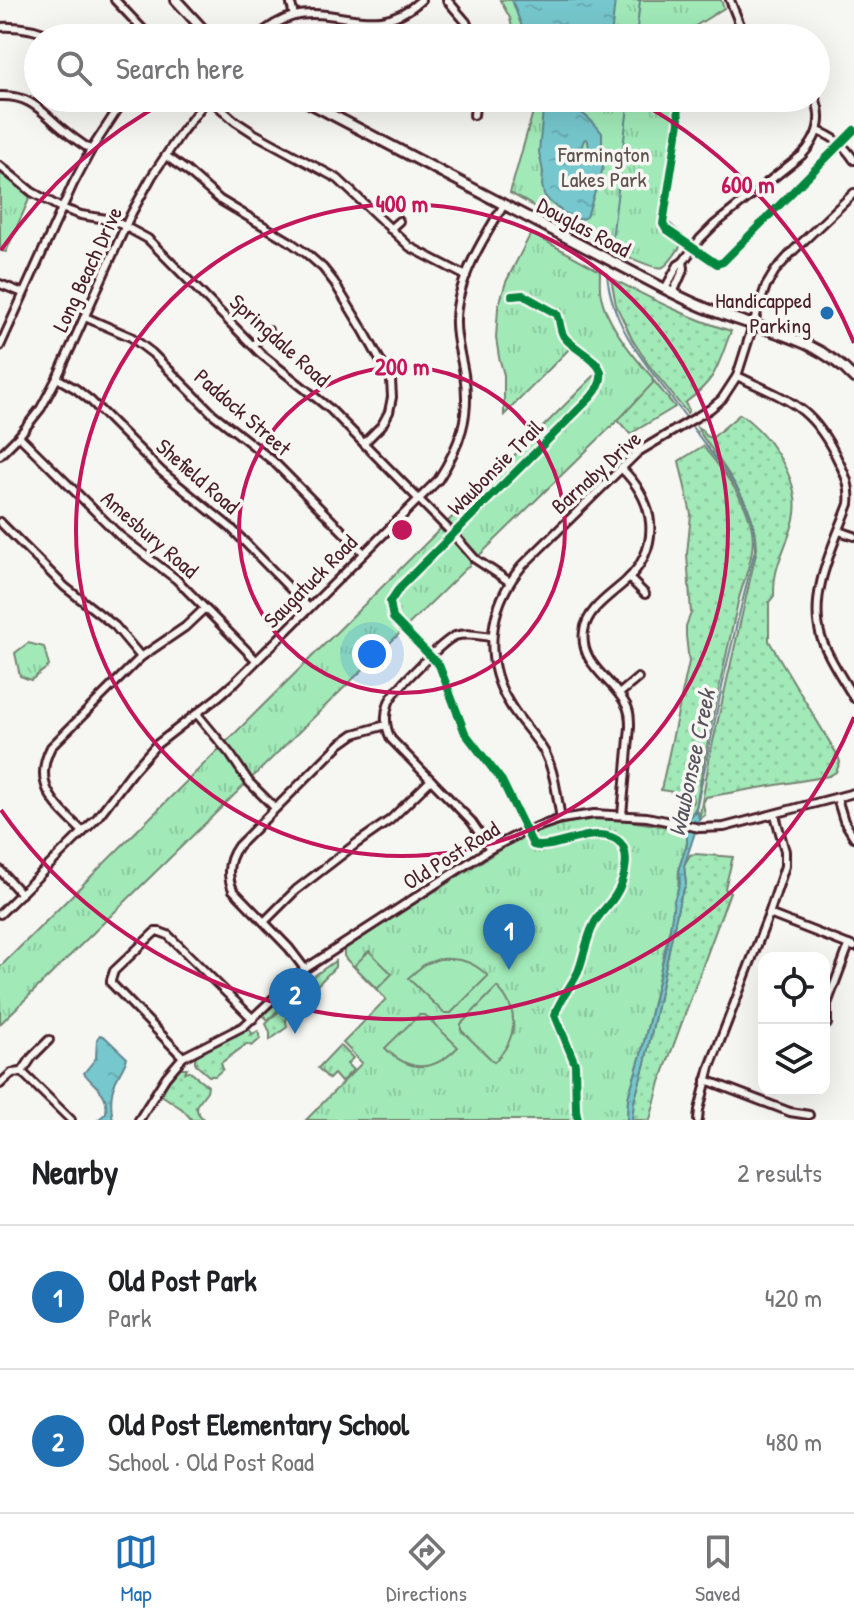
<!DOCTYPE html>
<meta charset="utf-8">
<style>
body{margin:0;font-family:"Patrick Hand",sans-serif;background:#f6f6f6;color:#202124}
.controls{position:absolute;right:24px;bottom:24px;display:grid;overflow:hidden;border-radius:16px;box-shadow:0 8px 32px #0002}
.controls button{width:72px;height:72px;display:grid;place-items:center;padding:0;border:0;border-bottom:2px solid #e0e0e0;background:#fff;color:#202124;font:40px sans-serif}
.you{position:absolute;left:372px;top:654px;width:28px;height:28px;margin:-20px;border:6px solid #fff;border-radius:50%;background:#1a73e8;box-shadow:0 0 0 12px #1a73e833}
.badge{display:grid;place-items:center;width:52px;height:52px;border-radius:50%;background:#1f6fb2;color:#fff;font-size:26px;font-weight:700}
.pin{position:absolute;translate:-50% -66px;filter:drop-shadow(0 2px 4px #0008)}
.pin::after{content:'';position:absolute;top:42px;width:28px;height:24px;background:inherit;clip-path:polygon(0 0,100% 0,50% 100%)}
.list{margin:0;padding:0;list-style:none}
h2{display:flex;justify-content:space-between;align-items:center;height:104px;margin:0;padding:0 32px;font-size:34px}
h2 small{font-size:26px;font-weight:400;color:#757577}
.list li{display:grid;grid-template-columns:52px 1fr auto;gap:24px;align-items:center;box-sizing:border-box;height:144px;padding:0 32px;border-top:2px solid #e0e0e0}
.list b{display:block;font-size:30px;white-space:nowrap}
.list p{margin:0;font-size:26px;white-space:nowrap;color:#757577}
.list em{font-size:26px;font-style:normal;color:#757577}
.icon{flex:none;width:44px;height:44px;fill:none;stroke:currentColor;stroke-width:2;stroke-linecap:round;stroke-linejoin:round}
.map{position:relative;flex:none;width:854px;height:1120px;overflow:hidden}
.search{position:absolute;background:#fff;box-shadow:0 8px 32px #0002;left:24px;right:24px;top:24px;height:88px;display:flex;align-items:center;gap:20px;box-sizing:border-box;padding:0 28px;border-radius:44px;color:#757577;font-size:30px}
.sheet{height:392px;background:#fff}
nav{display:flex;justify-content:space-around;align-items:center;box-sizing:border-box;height:112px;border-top:2px solid #e0e0e0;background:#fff;font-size:22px;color:#757577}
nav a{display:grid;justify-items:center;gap:4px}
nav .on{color:#1f6fb2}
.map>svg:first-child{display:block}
</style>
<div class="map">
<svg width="854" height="1120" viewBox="0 0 854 1120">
<defs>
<pattern id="grass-dots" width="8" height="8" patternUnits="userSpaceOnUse" patternTransform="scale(2)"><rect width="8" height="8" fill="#a1eab8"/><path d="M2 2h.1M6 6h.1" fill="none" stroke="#8cc89e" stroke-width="1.8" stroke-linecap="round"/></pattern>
<pattern id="park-tufts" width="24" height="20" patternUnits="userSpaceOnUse" patternTransform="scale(2)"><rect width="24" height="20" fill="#a1eab8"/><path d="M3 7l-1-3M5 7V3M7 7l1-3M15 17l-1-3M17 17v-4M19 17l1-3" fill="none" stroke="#8cc89e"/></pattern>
<pattern id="water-ripples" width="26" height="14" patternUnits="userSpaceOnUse" patternTransform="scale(2)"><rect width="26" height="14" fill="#76c8ce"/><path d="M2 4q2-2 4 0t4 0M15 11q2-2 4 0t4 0" fill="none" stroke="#68abb1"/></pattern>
</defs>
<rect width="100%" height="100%" fill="#f6f6f2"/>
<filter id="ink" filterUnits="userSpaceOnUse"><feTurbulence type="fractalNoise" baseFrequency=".0125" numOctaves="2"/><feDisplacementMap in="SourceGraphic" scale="16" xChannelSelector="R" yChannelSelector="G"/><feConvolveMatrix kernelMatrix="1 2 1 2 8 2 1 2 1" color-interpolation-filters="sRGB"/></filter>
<g filter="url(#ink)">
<g fill="url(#grass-dots)" stroke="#768472" stroke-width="2">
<path d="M 611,278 C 650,298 688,318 731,331 C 717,367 718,378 685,403 L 689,410 L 687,413 L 648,364 L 632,339 L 616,305 Z"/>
<polygon points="641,365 675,407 630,434 615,417"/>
<path d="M 740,414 C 769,434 803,482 794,519 C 790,539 778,557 775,578 C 774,584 774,590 774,596 L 769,602 L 769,641 L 838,756 L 840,762 L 836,772 L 829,776 L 706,797 L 703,803 L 705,815 L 699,820 L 710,755 L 757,549 C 757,513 737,487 718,458 C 711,447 702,438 697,427 L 702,430 L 706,436 L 712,438 Z"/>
<path d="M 703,446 C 721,468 748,501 752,530 C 756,554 744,578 738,602 C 723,670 707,738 696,807 L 690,817 L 686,813 L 693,801 L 692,795 L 661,790 L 689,662 L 686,636 L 686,626 L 691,613 L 687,554 L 691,514 L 679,461 Z"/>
<polygon points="695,854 733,857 725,888 726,890 730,892 660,1082 650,1120 632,1120 634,1102 645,1063 680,898 686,884 684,865 690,855"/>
<polygon points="335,961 335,967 288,1015 286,1021 287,1027 270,1040 270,1032 266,1024 283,1007 284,1001 281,1007 268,1020 264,1016 266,1012 301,978 304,981 297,988"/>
<polygon points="248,1028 252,1033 251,1035 258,1031 260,1039 252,1046 247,1044 221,1063 223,1069 215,1076 209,1076 196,1065 197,1063 195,1063 195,1058 198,1054"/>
<polygon points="181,1068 187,1068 185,1072 187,1071 190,1072 208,1086 207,1091 196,1106 198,1113 204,1120 192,1120 182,1109 160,1094 174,1073"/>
</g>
<g fill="url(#park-tufts)" stroke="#768472" stroke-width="2">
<polygon points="500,0 721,0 724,8 689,30 681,38 514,38 510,18"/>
<path d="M 528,98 L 679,98 L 684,115 L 668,218 L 668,222 L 686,238 C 681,245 670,264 663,267 C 648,274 531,204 510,193 L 533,112 Z"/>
<polygon points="0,172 30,197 6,252 0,251"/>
<path d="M 531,233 L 600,271 C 600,279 599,288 601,296 C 607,324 633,356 652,377 L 653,383 L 622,416 L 0,1024 L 0,967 L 595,375 C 600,360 584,352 573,345 L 504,415 L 504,375 L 499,357 L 496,338 L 498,308 L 506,282 Z"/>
<polygon points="28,643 44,647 49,666 31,680 20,676 15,653"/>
<path d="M 610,818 L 687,830 L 688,840 L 679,868 L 678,892 L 641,1055 L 628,1098 L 627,1120 L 306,1120 L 362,1063 L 343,1043 L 386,999 L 346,959 L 344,956 L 344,949 L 517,839 C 548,826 577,819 610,818 Z"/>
<polygon points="340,1045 353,1058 347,1064 353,1070 341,1082 334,1074 329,1079 318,1068"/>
</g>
<g fill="#a1eab8" stroke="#768472" stroke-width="2">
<polygon points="369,951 392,974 377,989 354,966"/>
<path d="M 439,959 C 459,958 473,961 488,976 L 451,1013 L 444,1013 L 408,978 L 425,964 Z"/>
<path d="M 497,987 C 521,1011 517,1040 494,1062 L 461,1030 L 461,1024 Z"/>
<path d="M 419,1015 L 425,1015 L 458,1047 C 434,1072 410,1073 385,1048 Z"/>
</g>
<g fill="url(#water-ripples)" stroke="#64848d" stroke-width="2">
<polygon points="512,0 615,0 611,38 526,38"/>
<path d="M 552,103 C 573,104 590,117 602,133 L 602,147 L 595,152 L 589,148 L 588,141 L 586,139 L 584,140 L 582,145 L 585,153 C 595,156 601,157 603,168 L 588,213 L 585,218 L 577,220 L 563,212 L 550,202 L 544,195 L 542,185 L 543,172 L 539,152 L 543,110 L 546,105 Z"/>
<polygon points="694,811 698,812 699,820 684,866 686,884 680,898 645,1063 634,1102 632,1120 627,1120 628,1098 641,1055 670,930 674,900 680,884 679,868 687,844 687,830 690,817"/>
<path d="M 100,1035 L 105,1037 L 127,1058 C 125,1065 122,1069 119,1075 C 110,1090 110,1104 113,1120 L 98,1120 L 106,1113 C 109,1091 95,1088 84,1073 L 96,1058 L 97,1039 Z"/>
</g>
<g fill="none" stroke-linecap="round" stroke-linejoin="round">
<g stroke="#64848d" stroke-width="2">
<polyline points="636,38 640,0"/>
<polyline points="611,248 629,98"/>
<path d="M 607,273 C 611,330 653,372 685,416"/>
<path d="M 693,428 C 714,459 748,492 754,531 C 755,537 755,544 755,550 L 726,668 L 695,814"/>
</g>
<defs>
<g id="street">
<polyline points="115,0 151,38"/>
<polyline points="290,0 294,16"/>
<polyline points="447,0 466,22 473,38"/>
<polyline points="730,0 740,25 750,38"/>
<polyline points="370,21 371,38"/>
<path d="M 0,27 C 20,26 37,29 55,38"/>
<path d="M 256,38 C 267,28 279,20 294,16 C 340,6 376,41 421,0"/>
<path d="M 0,96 C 33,95 42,113 65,131 C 73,138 82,144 91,150"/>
<polyline points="209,98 235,121 255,134 338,179 410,247 466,276"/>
<polyline points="474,115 476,98"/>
<path d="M 818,131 C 834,137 844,145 854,160"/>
<polyline points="166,156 187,171 220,200 289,241 307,254 323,268 334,282 365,333 391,380 392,397 389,412 382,425 364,443"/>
<polyline points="0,166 32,192 61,208 81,215 113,220 148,239 260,353 330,409 453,534 475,559 510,582"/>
<polyline points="390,229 399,221"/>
<polyline points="0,284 23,293"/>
<path d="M 665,289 L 678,265 L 683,262 L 700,239 L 714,225 L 802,155 C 818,138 824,120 815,98"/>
<polyline points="673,293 684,268 683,262"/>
<polyline points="85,317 131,337 152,353 213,414 273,461 364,553"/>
<polyline points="253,345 268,330"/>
<polyline points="0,346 73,184 91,150 125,98"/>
<path d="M 737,376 C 790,401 813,406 839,462 C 846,476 851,488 849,504 C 834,545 808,593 821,637 C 828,658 843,679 854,698"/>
<polyline points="57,378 76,389 91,401 162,472 231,528 309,608"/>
<polyline points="19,436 120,536 176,579 256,660"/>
<polyline points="0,455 19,436 41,408 57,378 130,216 152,176 181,133 208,98"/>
<path d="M 621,468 C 655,501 663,545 626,581 C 611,595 587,609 584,631 C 579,664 612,679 625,703 C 630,710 630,719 630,727 L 622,815"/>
<polyline points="0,522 65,587 115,626 141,657"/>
<polyline points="839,531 854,536"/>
<polyline points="629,578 645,594"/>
<polyline points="619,694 638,678"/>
<polyline points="197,714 230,754 249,782 275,808"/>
<polyline points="837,798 844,821 854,837"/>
<path d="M 561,819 C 557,797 555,773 545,753 C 535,735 519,721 509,703 C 482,659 489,605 522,566 L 638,452 L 710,409 L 722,399 L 737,376 L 759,306 L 766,286 L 775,271 L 793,251 L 854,193"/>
<path d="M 83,832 C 57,806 31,786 51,747 L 141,657 L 185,627 L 204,609"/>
<path d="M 490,849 L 471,821 L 391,739 C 385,727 384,715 389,702 C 394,690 443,641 455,636 C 467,632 480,636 492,637"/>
<polyline points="0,870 21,894"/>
<path d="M 0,914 L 97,818 L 132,772 L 156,745 L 218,697 L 235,682 L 438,480 C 460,446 471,415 464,374 C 461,355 455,338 456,319 C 457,280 484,237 504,205"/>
<polyline points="769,914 854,947"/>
<polyline points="264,922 296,890 357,843 390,820 431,780"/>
<path d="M 305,969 L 289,948 L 233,890 C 226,874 228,860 238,846 L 340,744 L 354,734 L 386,725"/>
<polyline points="827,1024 827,1004 849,945"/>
<polyline points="183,1057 111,983 111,980 114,971 155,932 160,932 168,935 253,1019"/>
<polyline points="22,1072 32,1057 49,1040"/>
<polyline points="706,1080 790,1112 809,1115"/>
<polyline points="0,1084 12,1073 22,1072 71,1120"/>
<polyline points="139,1120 166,1077 183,1057 244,1026 305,969 490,849 525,831 561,819 594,814 647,817 700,828 724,827 854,793"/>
<polyline points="698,1120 699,1110 710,1067 769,914 785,866 785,851 775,815"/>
</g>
<g id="secondary">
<polyline points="176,0 211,38"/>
<path d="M 300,98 L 665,289 C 681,297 698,306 716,312 C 765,331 817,338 854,378"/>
</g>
</defs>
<use href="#street" stroke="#4a1f2b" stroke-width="12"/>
<use href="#secondary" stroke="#4a1f2b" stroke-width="14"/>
<use href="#street" stroke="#f6f6f2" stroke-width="6"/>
<use href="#secondary" stroke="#f6f6f2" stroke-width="8"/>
<defs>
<g id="cycleway">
<polyline points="674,98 678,105 679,122 663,224 666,229 717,264 723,262 854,130"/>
<path d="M 512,296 L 523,295 L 557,314 C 561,322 559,331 565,338 C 583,358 619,364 591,397 L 400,587 L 390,602 L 393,618 L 439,665 L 465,733 L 502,781 L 533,845 C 551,851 588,828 611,837 C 635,845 625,881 615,896 C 608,907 598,914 593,926 C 586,940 584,957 578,972 C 571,987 559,1000 555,1015 L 575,1064 L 576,1110 L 578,1120"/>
</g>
</defs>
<use href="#cycleway" stroke="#f6f6f2" stroke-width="13"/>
<use href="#cycleway" stroke="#00873e" stroke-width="8"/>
</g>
</g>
<g fill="none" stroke="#c2185b" stroke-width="4">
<circle cx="402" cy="530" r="163"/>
<circle cx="402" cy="530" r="326"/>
<path d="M854 717A489 489 0 0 1 1 810M1 250A489 489 0 0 1 172 98M632 98A489 489 0 0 1 854 343"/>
</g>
<circle fill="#1f6fb2" stroke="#f6f6f2" stroke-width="3" cx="827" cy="313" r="8"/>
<g text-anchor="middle" stroke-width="7" stroke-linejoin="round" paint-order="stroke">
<g font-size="22" fill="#60524e" stroke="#f6f6f2">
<text x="604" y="162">Farmington<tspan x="604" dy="25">Lakes Park</tspan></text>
</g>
<g font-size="22" fill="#4a1f2b" stroke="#f6f6f2">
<text transform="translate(584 227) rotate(28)" y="8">Douglas Road</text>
<text transform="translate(87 269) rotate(-65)" y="8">Long Beach Drive</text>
<text transform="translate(280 340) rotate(42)" y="8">Springdale Road</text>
<text transform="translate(243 412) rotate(41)" y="8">Paddock Street</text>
<text transform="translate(495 467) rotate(-45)" y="8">Waubonsie Trail</text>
<text transform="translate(596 472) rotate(-42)" y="8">Barnaby Drive</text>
<text transform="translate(198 476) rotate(41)" y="8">Shefield Road</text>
<text transform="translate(150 534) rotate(41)" y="8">Amesbury Road</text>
<text transform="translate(310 581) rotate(-45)" y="8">Saugatuck Road</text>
<text transform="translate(451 855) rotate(-32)" y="8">Old Post Road</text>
</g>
<g font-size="22" fill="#4a1f2b" stroke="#f6f6f2" text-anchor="end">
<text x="811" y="308">Handicapped<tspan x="811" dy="25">Parking</tspan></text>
</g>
<g font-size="24" font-style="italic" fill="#57525c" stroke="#f6f6f2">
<text transform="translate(692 763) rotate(-78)" y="8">Waubonsee Creek</text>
</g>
</g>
<circle cx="402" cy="530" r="12" fill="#c2185b" stroke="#f6f6f2" stroke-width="4"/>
<g font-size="24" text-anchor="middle" font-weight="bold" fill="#c2185b" stroke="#f6f6f2" stroke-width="7" stroke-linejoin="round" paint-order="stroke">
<text x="748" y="193">600 m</text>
<text x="402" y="212">400 m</text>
<text x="402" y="375">200 m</text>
</g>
</svg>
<div class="controls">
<button><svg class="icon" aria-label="locate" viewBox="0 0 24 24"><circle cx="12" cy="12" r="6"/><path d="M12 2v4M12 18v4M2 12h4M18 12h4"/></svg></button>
<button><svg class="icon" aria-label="layers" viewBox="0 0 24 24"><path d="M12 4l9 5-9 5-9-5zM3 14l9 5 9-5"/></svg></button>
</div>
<div class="you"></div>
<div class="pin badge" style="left:509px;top:970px">1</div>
<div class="pin badge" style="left:295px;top:1034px">2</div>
<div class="search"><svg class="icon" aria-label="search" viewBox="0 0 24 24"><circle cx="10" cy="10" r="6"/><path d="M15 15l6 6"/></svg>Search here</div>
</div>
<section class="sheet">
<h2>Nearby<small>2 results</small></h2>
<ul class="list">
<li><span class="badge">1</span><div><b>Old Post Park</b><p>Park</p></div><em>420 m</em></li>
<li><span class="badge">2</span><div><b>Old Post Elementary School</b><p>School · Old Post Road</p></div><em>480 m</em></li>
</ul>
</section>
<nav>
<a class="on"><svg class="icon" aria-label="map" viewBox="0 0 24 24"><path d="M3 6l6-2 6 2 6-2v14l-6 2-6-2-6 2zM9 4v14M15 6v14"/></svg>Map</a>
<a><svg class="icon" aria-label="directions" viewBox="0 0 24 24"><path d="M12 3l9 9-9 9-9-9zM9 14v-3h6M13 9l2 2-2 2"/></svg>Directions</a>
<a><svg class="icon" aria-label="saved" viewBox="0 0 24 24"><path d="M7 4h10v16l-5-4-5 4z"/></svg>Saved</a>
</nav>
